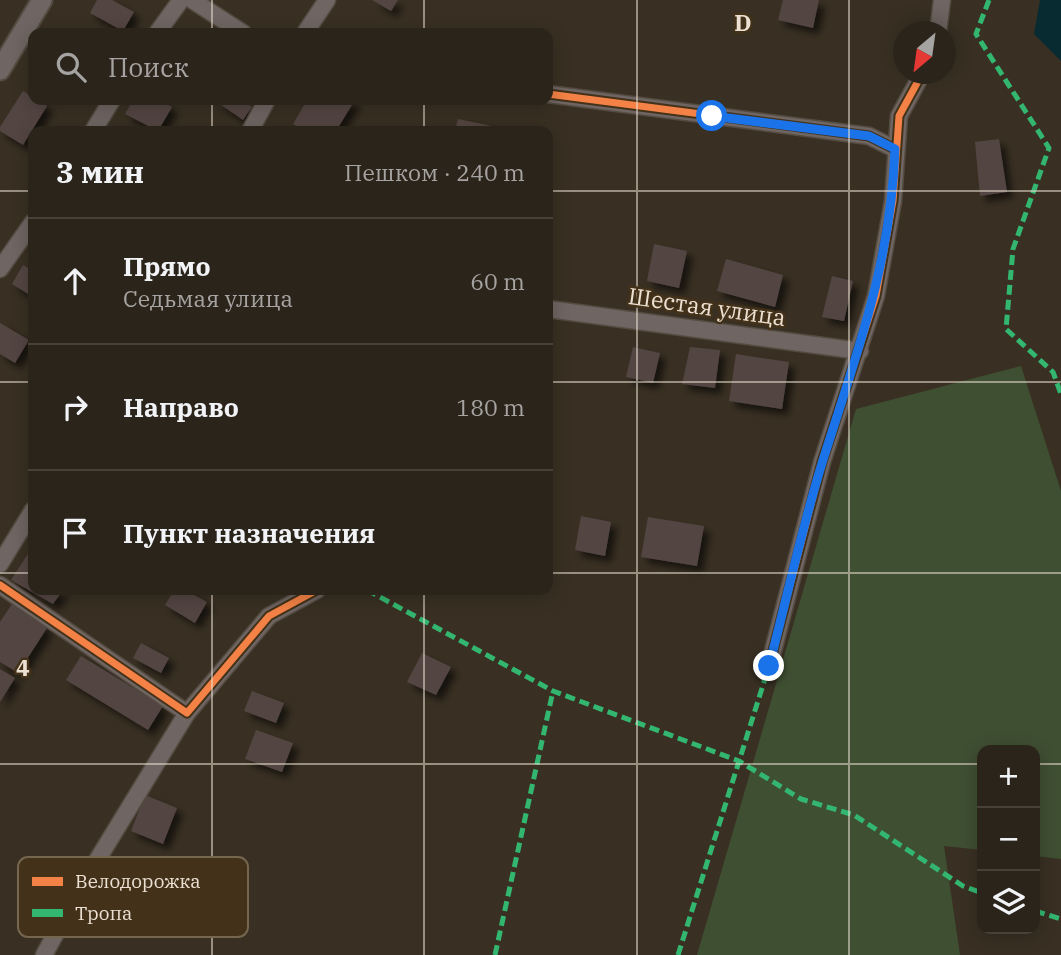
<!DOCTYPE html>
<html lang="ru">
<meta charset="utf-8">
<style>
body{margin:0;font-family:"IBM Plex Serif",serif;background:#373027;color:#f1f3f6}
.controls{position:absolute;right:21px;bottom:21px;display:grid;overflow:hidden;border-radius:14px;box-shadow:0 4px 18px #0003}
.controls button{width:63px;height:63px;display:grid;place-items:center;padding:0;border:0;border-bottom:2px solid #474139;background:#2b241a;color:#f1f3f6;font:35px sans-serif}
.compass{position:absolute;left:893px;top:21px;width:63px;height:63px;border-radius:50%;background:#2b241a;box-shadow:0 4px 18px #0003;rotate:209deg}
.stop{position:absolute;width:21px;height:21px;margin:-16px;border:5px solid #1a73e8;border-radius:50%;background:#fff}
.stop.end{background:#1a73e8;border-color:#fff;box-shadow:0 2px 7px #0008}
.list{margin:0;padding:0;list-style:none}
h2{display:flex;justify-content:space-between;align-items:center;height:91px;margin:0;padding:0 28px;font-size:30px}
h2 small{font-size:23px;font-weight:400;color:#a6a4a2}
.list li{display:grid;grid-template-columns:46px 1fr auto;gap:21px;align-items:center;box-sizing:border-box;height:126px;padding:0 28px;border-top:2px solid #474139}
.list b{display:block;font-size:26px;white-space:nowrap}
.list p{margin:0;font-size:23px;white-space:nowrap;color:#a6a4a2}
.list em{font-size:23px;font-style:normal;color:#a6a4a2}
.icon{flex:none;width:38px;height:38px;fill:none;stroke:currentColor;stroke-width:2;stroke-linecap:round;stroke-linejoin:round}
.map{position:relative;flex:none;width:1061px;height:955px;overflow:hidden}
.search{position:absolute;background:#2b241a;box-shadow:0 4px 18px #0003;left:28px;top:28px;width:525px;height:77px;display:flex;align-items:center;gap:18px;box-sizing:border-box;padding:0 24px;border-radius:14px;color:#a6a4a2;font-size:26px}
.panel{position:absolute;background:#2b241a;box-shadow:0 4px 18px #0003;left:28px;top:126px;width:525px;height:469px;border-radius:14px}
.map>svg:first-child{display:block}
</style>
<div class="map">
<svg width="1061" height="955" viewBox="0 0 1061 955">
<defs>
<filter id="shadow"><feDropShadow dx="6" dy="6" stdDeviation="3.5" flood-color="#0009"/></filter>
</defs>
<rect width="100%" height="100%" fill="#393023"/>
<polygon fill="#3f4f32" points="1021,366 1061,491 1061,859 1035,856 1035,750 982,750 982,850 944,846 960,955 697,955 856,409"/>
<polygon fill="#072b30" points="1040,0 1061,0 1061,61 1034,34"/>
<g fill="#534542" filter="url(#shadow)">
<polygon points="97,0 112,0 134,12 123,31 90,13"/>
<polygon points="372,0 398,0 391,11"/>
<polygon points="783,0 819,0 813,28 778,20"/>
<polygon points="23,91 47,106 23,145 0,131 0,127"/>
<polygon points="133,100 159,100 172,107 158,131 125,114"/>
<polygon points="214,100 242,100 252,107 243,120"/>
<polygon points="307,100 355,100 336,131 305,131 293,124"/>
<polygon points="458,119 501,128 500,131 455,131"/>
<polygon points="999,139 1007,192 980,196 975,142"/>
<polygon points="654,244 687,251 679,288 647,281"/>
<polygon points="726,259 783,275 775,307 717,291"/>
<polygon points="23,265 33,271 33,297 12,284"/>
<polygon points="832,276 853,281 844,321 822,317"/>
<polygon points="0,323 29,340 15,363 0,354"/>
<polygon points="633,347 660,353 653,383 626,377"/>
<polygon points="690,347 720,350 715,388 682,384"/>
<polygon points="736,354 789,362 782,409 729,401"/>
<polygon points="581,516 611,522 605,556 575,550"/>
<polygon points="648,517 704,526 697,566 641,557"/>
<polygon points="33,546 33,590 63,590 53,604 11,580"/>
<polygon points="174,590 185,590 207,602 195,623 165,605"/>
<polygon points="12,604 47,628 18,673 0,662 0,622"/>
<polygon points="141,643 169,658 161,673 133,658"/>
<polygon points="422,653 451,667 436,695 407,682"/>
<polygon points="81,656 163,706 148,730 66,680"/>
<polygon points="0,669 15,678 0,702"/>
<polygon points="252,691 284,703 276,723 244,711"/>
<polygon points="256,730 293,743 282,772 245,759"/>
<polygon points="145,795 177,808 163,844 131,831"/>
</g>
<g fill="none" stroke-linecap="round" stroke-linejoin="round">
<defs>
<g id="minor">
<polyline points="192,0 243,33"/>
<polyline points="938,32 942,0"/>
<polyline points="157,33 181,0"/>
<polyline points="305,33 327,0"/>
<polyline points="548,94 869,136 895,149"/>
<polyline points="93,131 112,100"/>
<polyline points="250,131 267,100"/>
<polyline points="0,269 33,222"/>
<polyline points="548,309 860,351"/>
<polyline points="0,564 33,510"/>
<polyline points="0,585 187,713 269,616 317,590"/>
<polyline points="769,666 822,462 876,296 893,201 899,116 922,74"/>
<polyline points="44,955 82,885 187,713"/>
</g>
<polyline id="tertiary" points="0,70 42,0"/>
</defs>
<use href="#minor" stroke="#544b41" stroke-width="19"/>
<use href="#tertiary" stroke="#544b41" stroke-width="23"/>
<use href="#minor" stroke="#6f6562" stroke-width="16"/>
<use href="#tertiary" stroke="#6f6562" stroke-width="19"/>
<g stroke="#33b770" stroke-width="5" stroke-dasharray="10 5" stroke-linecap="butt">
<polyline points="989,0 976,34 1049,148 1013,249 1006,329 1053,372 1061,394"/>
<polyline points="367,590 553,691 739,761 801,799 854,815 963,886 982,893"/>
<polyline points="1035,911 1061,919"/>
<polyline points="495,955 553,691"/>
<polyline points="678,955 769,666"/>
</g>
<defs>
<g id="cycleway">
<polyline points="548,94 869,136 895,149"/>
<polyline points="0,585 187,713 269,616 317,590"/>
<polyline points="769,666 822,462 876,296 893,201 899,116 922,74"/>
</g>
</defs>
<use href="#cycleway" stroke="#433219" stroke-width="11"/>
<use href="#cycleway" stroke="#f48246" stroke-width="7"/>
</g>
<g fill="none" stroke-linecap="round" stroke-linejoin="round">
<path stroke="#1a73e8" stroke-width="9" d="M 712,116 L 869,136 L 895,149 C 891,263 857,353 823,460 C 802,527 787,598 769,666"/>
</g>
<path fill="none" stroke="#ebe0d2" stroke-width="2" stroke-opacity="0.55" d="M 212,0 L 212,33M 424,0 L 424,33M 637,0 L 637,955M 849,0 L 849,955M 212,100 L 212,131M 424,100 L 424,131M 0,191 L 33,191M 548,191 L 1061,191M 0,382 L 33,382M 548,382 L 1061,382M 0,573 L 33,573M 548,573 L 1061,573M 212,590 L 212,955M 424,590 L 424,955M 0,764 L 982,764M 1035,764 L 1061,764"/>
<g text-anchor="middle" stroke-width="5" stroke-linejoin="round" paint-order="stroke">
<g font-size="23" fill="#ebe0d2" stroke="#433219">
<text transform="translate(707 307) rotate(8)" y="8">Шестая улица</text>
</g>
</g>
<rect x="18" y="857" width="230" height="80" rx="10" fill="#433219" stroke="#756650" stroke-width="2"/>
<rect x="32" y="877" width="31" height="9" fill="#f48246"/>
<rect x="32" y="909" width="31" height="8" fill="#33b770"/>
<g font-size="19" fill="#ebe0d2">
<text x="75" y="888">Велодорожка</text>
<text x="75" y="920">Тропа</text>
</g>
<g font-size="23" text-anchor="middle" font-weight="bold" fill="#ebe0d2" stroke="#433219" stroke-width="5" stroke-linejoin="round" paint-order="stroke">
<text x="743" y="31">D</text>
<text x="23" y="676">4</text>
</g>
</svg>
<div class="controls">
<button>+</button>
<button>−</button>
<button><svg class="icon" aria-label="layers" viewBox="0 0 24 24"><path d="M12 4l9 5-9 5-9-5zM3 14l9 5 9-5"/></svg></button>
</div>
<svg class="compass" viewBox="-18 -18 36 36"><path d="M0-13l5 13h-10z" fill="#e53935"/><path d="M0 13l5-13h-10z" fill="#a6a4a2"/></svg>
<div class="stop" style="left:712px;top:116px"></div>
<div class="stop end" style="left:769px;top:666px"></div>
<div class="search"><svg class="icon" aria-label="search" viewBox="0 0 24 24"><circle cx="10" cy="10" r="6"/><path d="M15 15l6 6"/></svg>Поиск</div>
<section class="panel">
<h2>3 мин<small>Пешком · 240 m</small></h2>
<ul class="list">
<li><svg class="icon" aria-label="ahead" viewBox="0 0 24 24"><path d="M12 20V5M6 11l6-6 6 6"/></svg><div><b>Прямо</b><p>Седьмая улица</p></div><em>60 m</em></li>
<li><svg class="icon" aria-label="right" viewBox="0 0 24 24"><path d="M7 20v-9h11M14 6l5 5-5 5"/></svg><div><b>Направо</b></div><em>180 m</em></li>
<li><svg class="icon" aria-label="arrive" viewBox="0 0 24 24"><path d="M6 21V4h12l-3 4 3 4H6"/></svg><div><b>Пункт назначения</b></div></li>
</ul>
</section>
</div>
